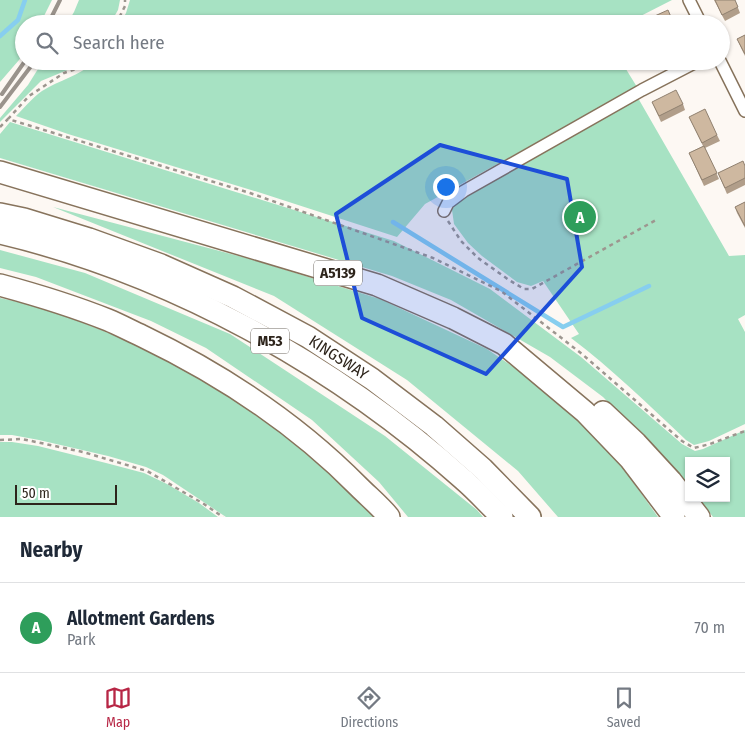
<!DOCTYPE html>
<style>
body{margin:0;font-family:"Fira Sans Condensed",sans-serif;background:#f6f6f7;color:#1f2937}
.controls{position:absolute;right:15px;bottom:15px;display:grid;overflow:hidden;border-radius:0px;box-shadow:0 1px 4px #0004}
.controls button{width:45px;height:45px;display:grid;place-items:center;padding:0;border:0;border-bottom:1px solid #e0e1e3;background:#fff;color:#1f2937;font:25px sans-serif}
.scale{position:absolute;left:15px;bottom:12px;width:102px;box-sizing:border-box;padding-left:5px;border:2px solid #2d241b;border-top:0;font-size:14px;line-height:18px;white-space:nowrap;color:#2d241b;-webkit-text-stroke:4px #fff;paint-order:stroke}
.you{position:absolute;left:445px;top:186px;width:18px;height:18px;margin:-12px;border:4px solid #fff;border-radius:50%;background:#1a73e8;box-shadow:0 0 0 8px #1a73e833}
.badge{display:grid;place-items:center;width:32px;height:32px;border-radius:50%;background:#b72645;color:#fff;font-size:16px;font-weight:700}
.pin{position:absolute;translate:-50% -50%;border:2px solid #fff;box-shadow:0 1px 5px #0006}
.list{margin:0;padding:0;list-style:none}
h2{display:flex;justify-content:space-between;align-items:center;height:65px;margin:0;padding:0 20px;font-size:21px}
h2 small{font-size:16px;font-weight:400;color:#747a83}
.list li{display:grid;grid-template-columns:32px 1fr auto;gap:15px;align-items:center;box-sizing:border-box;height:90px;padding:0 20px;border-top:1px solid #e0e1e3}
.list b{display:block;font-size:19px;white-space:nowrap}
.list p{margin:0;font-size:16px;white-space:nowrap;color:#747a83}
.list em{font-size:16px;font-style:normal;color:#747a83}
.icon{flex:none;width:28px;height:28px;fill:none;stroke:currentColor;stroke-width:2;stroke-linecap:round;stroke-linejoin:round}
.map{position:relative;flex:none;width:745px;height:517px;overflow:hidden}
.search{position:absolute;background:#fff;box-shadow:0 1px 4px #0004;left:15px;right:15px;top:15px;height:55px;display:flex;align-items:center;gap:12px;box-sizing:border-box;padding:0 18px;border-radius:28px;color:#747a83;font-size:19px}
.sheet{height:155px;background:#fff}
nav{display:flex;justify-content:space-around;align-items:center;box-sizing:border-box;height:70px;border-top:1px solid #e0e1e3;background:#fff;font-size:14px;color:#747a83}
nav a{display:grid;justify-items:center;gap:2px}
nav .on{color:#b72645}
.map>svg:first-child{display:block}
</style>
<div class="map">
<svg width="745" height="517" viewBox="0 0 745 517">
<rect width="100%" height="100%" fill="#fdf8f3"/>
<g fill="#a7e2c3">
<polygon points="0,0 52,0 40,24 24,24 24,53 19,60 0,82"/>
<polygon points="79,0 120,0 118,10 110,24 67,24 74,12"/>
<polygon points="130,0 672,0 625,24 120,24 126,13"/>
<polygon points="43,61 82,61 77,66 41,81 0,122 0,118 28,85"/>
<path d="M 95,61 L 621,61 L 637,87 L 425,204 L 397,237 L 258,192 L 68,134 L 16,116 C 24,108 32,98 42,91 C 59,80 80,76 95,61 Z"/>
<path d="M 638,98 L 729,256 L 745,255 L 745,315 L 738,319 L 745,332 L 745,424 L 709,441 L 694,445 L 686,440 C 649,405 612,369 571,338 L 579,334 L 543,281 L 531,286 L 517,282 L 482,256 L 468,243 L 454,224 L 452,210 L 457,202 Z"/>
<polygon points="10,122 394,241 490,289 581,357 682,444 695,451 703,449 745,430 745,517 713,517 699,498 726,498 726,461 689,461 689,485 682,477 603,397 550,357 451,300 392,276 0,158 0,134"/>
<polygon points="53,207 250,259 380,299 487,349 534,381 611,451 658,517 558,517 518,471 407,380 274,296"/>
<polygon points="0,250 85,273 230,334 385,436 477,510 483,517 408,517 379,482 312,420 206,348 151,321 36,277 0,268"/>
<polygon points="0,298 45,308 157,352 270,420 361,501 374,517 226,517 163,475 146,467 108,456 39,440 12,435 0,435"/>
<polygon points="0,442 12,442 38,446 106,463 144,473 167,484 199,503 218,517 0,517"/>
</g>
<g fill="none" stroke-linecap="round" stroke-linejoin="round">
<g stroke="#87ceef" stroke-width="4.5">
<polyline points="0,36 18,20 25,0"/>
<polyline points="393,222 563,327 649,286"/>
</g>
<defs>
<g id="street">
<polyline points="689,0 701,24"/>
<polyline points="720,61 745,111"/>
<polyline points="444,211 448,203 464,191 642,90 698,61"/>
</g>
<g id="highway">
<polyline points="0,172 377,285 453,318 504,344 585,412 630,459 674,517"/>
<polyline points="0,214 24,219 89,239 161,265 233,297 308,337 372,379 434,426 483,469 530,517"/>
<path d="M 0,233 C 170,273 334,364 464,480 C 477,491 489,505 502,517"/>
<path d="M 0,285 C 37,295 73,306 108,320 C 120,325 131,331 142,336 C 223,375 296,423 359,487 C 369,497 380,506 389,517"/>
<polyline points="603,412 636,443 671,481 699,517"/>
</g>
</defs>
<use href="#street" stroke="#87735c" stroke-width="14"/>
<use href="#highway" stroke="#87735c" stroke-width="24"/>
<g stroke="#9d968f" stroke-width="2.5" stroke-dasharray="4 4" stroke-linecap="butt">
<polyline points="116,24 125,6 125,0"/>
<polyline points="8,119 29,96 64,73 85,66 89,61"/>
<polyline points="0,127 8,119 250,193 433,258 501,291 582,354 682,441 694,448 710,444 745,431"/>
<polyline points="448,221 461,241 478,258 509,280 524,289 532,289 656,220"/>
<polyline points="0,440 22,439 83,452 147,471 204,504 223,517"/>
</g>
<use href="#street" stroke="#fff" stroke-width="11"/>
<use href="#highway" stroke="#fff" stroke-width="21"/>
<g stroke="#9a938c" stroke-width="4">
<polyline points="48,24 60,0"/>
<polyline points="2,94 25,61"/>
<polyline points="0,107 35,61"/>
</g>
</g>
<g fill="#b19e8a">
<polygon points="714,0 735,0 740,13 725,21"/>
<polygon points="745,35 745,56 741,48 737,39"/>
<polygon points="655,61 664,61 656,65"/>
<polygon points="652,102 683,104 685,110 661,122"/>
<polygon points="689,117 717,135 720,141 705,148 719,179 704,186 689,153 703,146"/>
<polygon points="745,166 745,185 727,194 718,173"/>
<polygon points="745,202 745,228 737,213 735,207"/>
</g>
<g fill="#ceb8a0" stroke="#908170">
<polygon points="715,0 735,0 738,7 722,15"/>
<polygon points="668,10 674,24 637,24"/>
<polygon points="745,35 745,54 737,39"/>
<polygon points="676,90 683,104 659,116 652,102"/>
<polygon points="705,109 717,135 702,143 689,117"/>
<polygon points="704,146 717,173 702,180 689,153"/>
<polygon points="743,161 745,166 745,178 725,188 718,173"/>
<polygon points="745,202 745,226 735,207"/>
</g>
<path fill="#1d4ed8" fill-opacity="0.2" stroke="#1d4ed8" stroke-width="4" stroke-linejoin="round" d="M 440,145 L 567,179 L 582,267 L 486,374 L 362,318 L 336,214 Z"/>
<g text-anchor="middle" stroke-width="5" stroke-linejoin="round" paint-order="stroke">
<g fill="#fff" stroke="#6c665f" stroke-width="1">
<rect x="314" y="260.5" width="48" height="25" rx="4"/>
<rect x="251" y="328.5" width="38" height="25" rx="4"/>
</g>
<g font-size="15" font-weight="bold" fill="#2d241b">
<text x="338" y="278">A5139</text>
<text x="270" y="346">M53</text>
</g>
<g font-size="16" fill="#2d241b" stroke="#fff">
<text transform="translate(339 357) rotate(33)" y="6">KINGSWAY</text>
</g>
</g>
</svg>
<div class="controls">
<button><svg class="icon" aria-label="layers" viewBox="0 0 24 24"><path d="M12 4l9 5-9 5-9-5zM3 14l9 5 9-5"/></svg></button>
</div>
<div class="scale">50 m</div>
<div class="you"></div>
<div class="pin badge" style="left:580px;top:217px;background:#2e9e5b">A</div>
<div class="search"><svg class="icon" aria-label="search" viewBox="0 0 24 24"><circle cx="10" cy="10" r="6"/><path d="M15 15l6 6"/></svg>Search here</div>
</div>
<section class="sheet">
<h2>Nearby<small></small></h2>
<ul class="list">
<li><span class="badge" style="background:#2e9e5b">A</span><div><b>Allotment Gardens</b><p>Park</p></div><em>70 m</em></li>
</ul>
</section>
<nav>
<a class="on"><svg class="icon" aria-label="map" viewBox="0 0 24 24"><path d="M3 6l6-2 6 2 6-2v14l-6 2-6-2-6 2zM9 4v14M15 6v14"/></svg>Map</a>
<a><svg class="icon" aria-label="directions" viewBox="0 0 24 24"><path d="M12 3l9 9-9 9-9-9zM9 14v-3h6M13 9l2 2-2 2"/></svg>Directions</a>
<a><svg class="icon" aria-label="saved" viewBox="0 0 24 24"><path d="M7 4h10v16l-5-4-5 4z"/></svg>Saved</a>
</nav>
